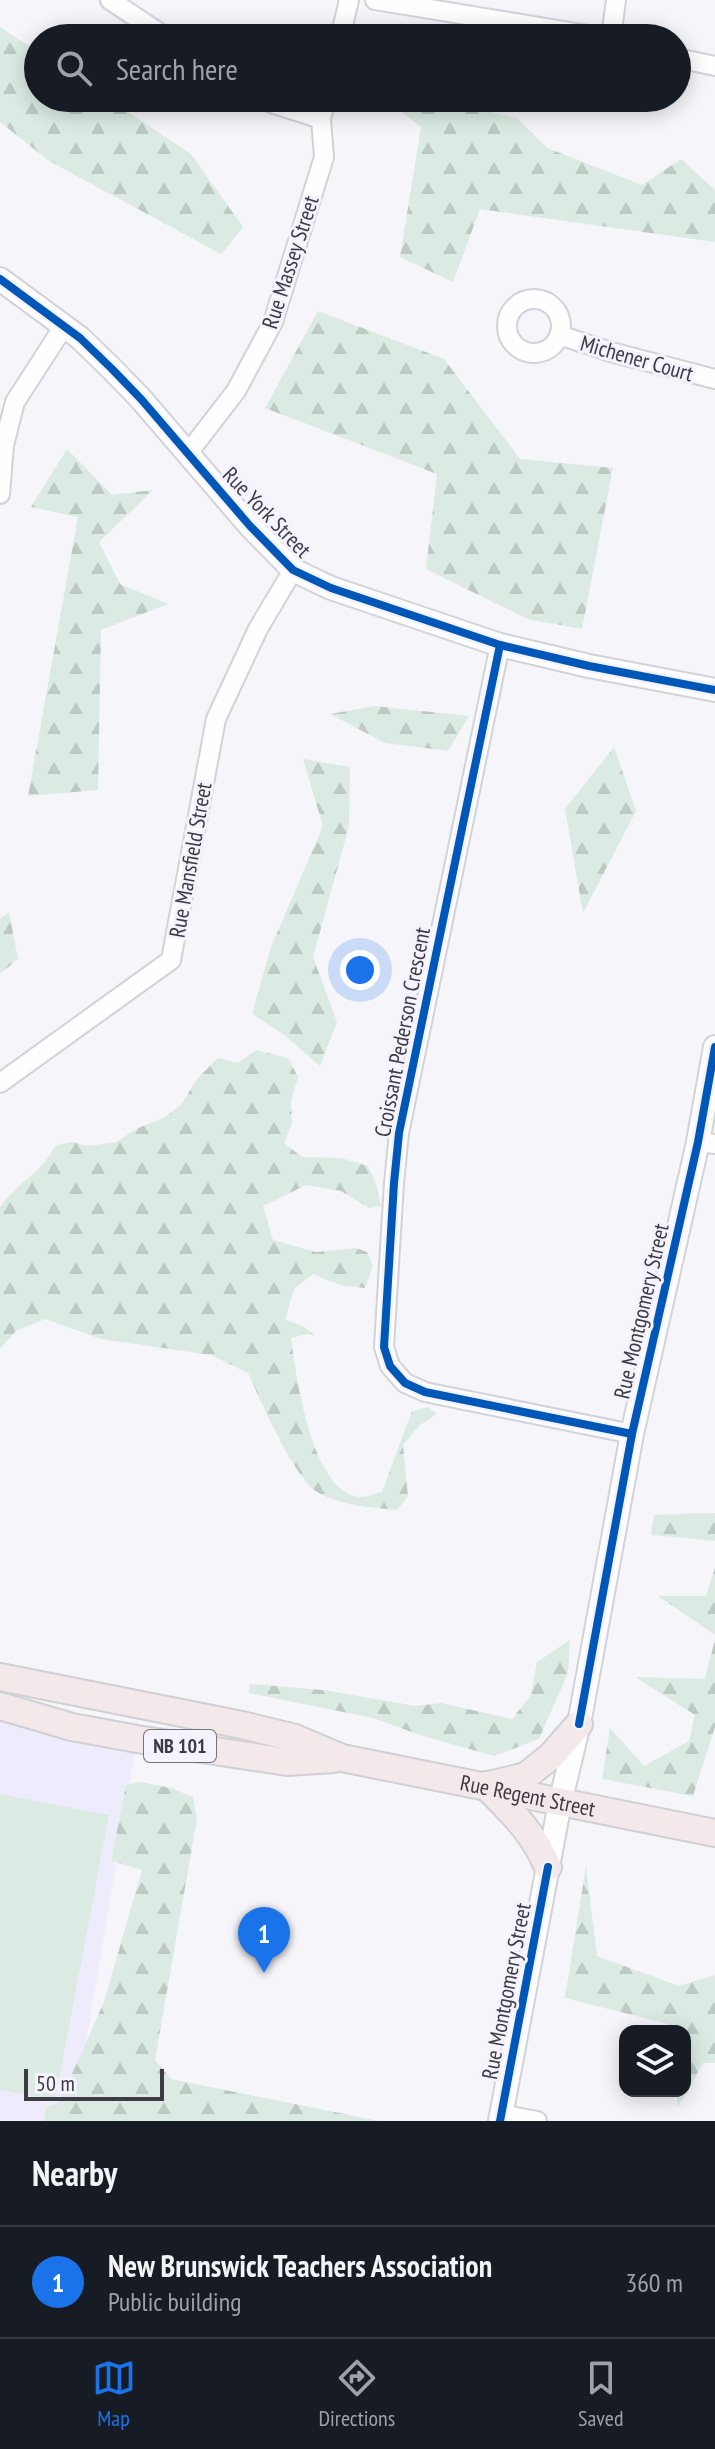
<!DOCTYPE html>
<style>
body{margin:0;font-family:"PT Sans Narrow",sans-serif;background:#242831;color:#f1f3f6}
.controls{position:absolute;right:24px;bottom:24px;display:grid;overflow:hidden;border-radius:16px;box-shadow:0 4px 20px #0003}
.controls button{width:72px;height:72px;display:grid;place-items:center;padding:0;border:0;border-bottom:2px solid #363941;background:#171b24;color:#f1f3f6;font:40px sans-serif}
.scale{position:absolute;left:24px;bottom:20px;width:140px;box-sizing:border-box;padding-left:8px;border:4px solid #3d3b44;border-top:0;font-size:22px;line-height:28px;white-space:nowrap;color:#3d3b44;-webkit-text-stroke:6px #f4f3fc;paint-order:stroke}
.you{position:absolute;left:360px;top:970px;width:28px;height:28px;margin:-20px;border:6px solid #fff;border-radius:50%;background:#1a73e8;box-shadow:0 0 0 12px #1a73e833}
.badge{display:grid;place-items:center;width:52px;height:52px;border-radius:50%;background:#1a73e8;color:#fff;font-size:26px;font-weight:700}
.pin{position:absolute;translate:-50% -66px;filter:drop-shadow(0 2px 4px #0008)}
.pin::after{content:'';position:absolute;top:42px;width:28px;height:24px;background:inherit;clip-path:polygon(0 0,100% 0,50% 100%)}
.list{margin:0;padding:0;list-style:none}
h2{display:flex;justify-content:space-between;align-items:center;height:104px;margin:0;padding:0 32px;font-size:34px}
h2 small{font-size:26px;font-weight:400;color:#9ea1a6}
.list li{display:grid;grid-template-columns:52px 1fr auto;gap:24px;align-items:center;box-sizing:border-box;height:112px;padding:0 32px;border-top:2px solid #363941}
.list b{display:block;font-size:30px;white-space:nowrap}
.list p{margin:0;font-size:26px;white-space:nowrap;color:#9ea1a6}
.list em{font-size:26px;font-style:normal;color:#9ea1a6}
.icon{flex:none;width:44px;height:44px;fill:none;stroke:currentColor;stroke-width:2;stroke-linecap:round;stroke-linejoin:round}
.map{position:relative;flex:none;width:715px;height:2121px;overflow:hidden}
.search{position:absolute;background:#171b24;box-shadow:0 4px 20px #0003;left:24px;right:24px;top:24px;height:88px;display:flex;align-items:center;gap:20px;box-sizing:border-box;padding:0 28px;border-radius:44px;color:#9ea1a6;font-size:30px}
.sheet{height:216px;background:#171b24}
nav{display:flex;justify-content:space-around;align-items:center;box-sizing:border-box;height:112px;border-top:2px solid #363941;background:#171b24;font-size:22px;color:#9ea1a6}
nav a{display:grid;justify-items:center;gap:4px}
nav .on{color:#1a73e8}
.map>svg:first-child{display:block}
</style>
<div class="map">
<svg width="715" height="2121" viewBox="0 0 715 2121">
<defs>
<pattern id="forest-firs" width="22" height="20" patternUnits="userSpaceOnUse" patternTransform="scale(2)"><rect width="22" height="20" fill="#dbebe3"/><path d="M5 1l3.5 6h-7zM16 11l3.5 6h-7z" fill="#bdcac4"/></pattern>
</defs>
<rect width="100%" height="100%" fill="#f5f5fa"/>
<polygon fill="#eeecfc" points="0,1706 137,1739 73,2121 0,2121"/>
<polygon fill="#dbebe3" points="0,1794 109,1815 55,2101 0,2090"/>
<g fill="url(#forest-firs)">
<polygon points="0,27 38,52 38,98 107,98 191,154 243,227 221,254 49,161 0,122"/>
<polygon points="388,98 429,98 517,118 547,148 642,185 681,159 715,190 715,242 480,209 453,282 400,257 421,127 387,101"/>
<polygon points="318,311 444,359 520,459 613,468 582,629 527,619 426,569 437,474 265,408"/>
<polygon points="67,449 112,495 153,490 99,542 120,584 168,604 101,630 98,790 28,796 78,517 31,507"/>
<polygon points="375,706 469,716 448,751 385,743 330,714"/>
<polygon points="614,747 636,811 583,913 565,809"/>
<polygon points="303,759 350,767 349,826 313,957 337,1022 320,1066 284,1035 252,1014 271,947 323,826"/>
<polygon points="9,912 18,959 0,974 0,919"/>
<path d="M 256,1050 L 288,1058 L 298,1077 L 291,1101 L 292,1124 L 284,1143 L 302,1157 L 341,1158 L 368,1166 L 377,1187 L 381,1206 L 369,1208 L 341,1191 L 306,1185 L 263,1206 L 273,1240 L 316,1252 L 356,1248 L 367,1252 L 373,1266 L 365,1288 L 340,1285 L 313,1274 L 294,1289 L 285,1319 L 304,1327 L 316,1336 L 307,1334 L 291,1338 C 296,1375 312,1500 364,1497 C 370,1496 376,1493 382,1492 L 412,1411 L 428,1407 L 437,1414 L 420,1425 L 403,1445 L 408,1496 L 397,1510 C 370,1507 341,1506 317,1492 C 294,1478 260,1399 248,1373 L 211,1355 L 101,1339 L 45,1319 L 16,1331 L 0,1349 L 0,1207 C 19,1181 40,1175 56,1145 L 72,1142 L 88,1146 L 116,1142 L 138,1128 L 163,1118 L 181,1105 L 197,1079 L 218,1058 L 238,1063 Z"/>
<polygon points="715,1513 715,1541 651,1535 654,1515"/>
<polygon points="715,1568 715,1635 658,1596 706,1596"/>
<polygon points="715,1639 715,1727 693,1796 602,1779 610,1728 644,1766 689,1741 695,1715 635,1677 705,1679"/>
<polygon points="570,1640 568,1673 539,1739 494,1756 420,1735 373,1718 249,1693 250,1684 323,1690 416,1706 441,1703 512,1719 531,1695 537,1662"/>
<polygon points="141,1782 171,1788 193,1797 197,1819 155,2060 171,2079 379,2121 44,2121 46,2107 59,2103 104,2002 142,1870 111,1861 126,1785"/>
<polygon points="586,1866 597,1956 679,1986 715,1975 715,2063 703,2063 678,2107 676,2091 685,2091 685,2031 669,2031 668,2024 565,1998"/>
</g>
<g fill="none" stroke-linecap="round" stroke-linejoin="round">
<defs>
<g id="minor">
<polyline points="110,0 167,38"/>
<polyline points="375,0 606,38"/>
<polyline points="340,38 349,0"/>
<polyline points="611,38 616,0"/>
<polyline points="677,58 715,66"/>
<polyline points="256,98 321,119"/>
<circle cx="534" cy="326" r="27"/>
<polyline points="559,335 611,352 715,379"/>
<polyline points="188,453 236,391 273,322 324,157 321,119 326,98"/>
<polyline points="0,494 4,445 15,402 64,326"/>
<polyline points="500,645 399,1133 394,1183 384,1347 390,1366 405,1383 425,1392 632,1434"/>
<polyline points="0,1083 171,960 216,719 258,629 293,570"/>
<polyline points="698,1142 715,1144"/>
<polyline points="501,2114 537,2121"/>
</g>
<g id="tertiary">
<polyline points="0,279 80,338 112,369 141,399 250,526 293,570 331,588 500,645 589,666 715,690"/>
<polyline points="500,2121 560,1803 579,1724 632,1434 698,1142 715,1047"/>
</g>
<g id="primary">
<path id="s1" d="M 0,1677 L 242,1725 L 295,1738 L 342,1758 L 715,1833"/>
<polyline points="0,1706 72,1727 137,1739 287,1762 334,1759"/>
<path d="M 485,1785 C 513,1814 532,1830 548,1867"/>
<polyline points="489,1785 526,1776 551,1756 579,1724"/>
</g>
</defs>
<use href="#minor" stroke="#d2d2d9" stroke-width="22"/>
<use href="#tertiary" stroke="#d2d2d9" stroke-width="26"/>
<use href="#primary" stroke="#d0d0d4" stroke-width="30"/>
<use href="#minor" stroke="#fefefe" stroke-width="18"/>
<use href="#tertiary" stroke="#fefefe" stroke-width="22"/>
<use href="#primary" stroke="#f3e9eb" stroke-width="26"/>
<defs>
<g id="cycleway">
<polyline points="0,279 80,338 112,369 141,399 250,526 293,570 331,588 500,645 589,666 715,690"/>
<polyline points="500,645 399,1133 394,1183 384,1347 390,1366 405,1383 425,1392 632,1434"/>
<polyline points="579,1724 632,1434 698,1142 715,1047"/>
<polyline points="500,2121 548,1867"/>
</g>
</defs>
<use href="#cycleway" stroke="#f4f3fc" stroke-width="13"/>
<use href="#cycleway" stroke="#0057b8" stroke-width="8"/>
</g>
<g text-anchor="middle" stroke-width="6" stroke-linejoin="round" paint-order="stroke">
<rect fill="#f4f3fc" stroke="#74727b" stroke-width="2" x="144" y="1730" width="72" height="32" rx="6"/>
<g font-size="20" font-weight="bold" fill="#3d3b44">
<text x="180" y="1753">NB 101</text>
</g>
<g font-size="22" fill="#3d3b44" stroke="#f4f3fc">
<text transform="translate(290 262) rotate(-72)" y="8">Rue Massey Street</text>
<text transform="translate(637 358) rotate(16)" y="8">Michener Court</text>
<text transform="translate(267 512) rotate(46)" y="8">Rue York Street</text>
<text transform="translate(190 860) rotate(-80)" y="8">Rue Mansfield Street</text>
<text transform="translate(402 1032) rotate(-79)" y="8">Croissant Pederson Crescent</text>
<text transform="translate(641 1311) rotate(-77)" y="8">Rue Montgomery Street</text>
<text dy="8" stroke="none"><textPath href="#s1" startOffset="542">Rue Regent Street</textPath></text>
<text transform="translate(506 1991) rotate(-79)" y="8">Rue Montgomery Street</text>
</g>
</g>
</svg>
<div class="controls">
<button><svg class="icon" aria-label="layers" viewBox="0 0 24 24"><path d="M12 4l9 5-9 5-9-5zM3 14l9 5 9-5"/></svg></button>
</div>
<div class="scale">50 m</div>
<div class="you"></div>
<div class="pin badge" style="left:264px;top:1973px">1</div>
<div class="search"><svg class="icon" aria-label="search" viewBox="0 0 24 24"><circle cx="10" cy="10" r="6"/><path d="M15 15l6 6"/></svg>Search here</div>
</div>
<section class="sheet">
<h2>Nearby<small></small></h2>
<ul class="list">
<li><span class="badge">1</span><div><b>New Brunswick Teachers Association</b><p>Public building</p></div><em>360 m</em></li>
</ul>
</section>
<nav>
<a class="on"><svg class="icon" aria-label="map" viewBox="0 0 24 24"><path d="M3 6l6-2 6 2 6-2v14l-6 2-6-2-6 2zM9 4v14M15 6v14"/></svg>Map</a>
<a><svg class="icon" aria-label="directions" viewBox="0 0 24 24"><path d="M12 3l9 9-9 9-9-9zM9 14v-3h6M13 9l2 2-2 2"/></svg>Directions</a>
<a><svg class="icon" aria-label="saved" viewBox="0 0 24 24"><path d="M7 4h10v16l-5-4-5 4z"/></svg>Saved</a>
</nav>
